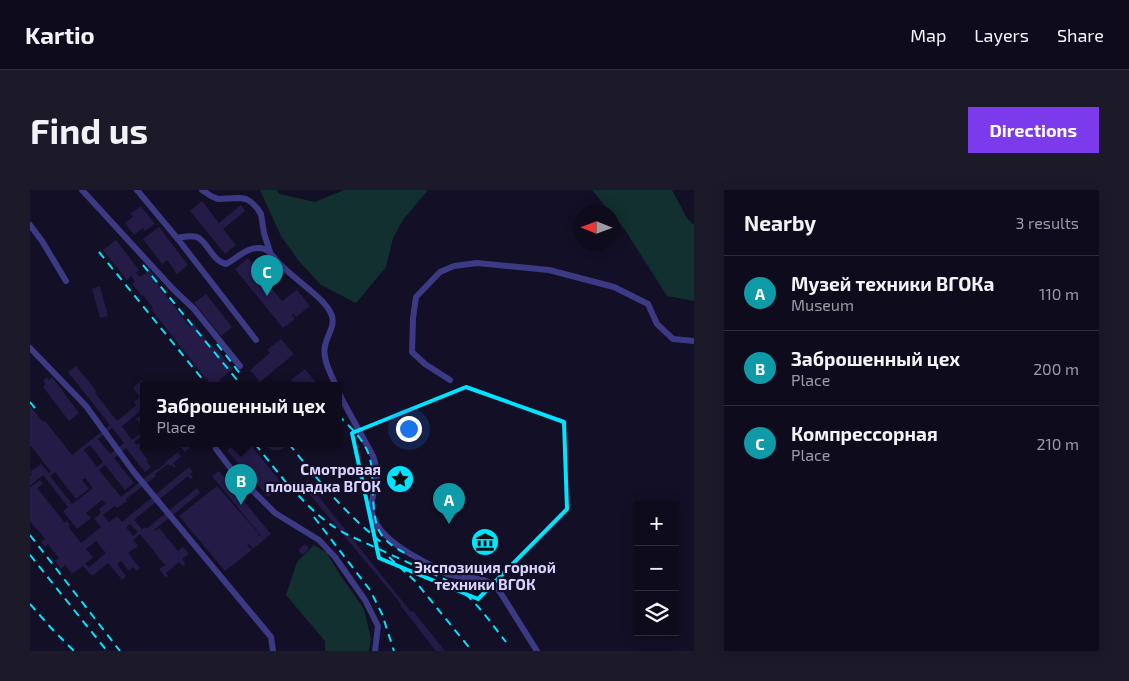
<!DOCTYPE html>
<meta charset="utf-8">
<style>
body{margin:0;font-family:"Exo 2",sans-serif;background:#1c1929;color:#f1f3f6}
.controls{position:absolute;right:15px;bottom:15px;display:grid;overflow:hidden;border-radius:0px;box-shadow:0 2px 12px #0003}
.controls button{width:45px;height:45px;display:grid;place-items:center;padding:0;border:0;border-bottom:1px solid #2e2b3b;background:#0e0b1c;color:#f1f3f6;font:25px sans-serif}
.compass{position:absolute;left:544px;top:15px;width:45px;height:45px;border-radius:50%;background:#0e0b1c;box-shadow:0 2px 12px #0003;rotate:271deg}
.you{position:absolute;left:378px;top:238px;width:18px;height:18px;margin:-12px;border:4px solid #fff;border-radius:50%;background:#1a73e8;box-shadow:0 0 0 8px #1a73e833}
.badge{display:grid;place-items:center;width:32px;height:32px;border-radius:50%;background:#7c3aed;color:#fff;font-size:16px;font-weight:700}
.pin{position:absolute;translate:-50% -41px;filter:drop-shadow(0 1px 2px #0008)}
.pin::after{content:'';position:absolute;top:26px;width:18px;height:15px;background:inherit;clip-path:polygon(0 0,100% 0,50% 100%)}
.popup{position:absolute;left:110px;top:192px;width:202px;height:65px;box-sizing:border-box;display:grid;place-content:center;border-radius:0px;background:#0e0b1c;filter:drop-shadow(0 1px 4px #0005);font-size:16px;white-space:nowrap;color:#9b9ba3}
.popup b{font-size:19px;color:#f1f3f6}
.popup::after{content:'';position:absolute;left:50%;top:100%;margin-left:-10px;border:10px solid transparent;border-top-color:#0e0b1c}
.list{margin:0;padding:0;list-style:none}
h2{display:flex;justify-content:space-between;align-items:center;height:65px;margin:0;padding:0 20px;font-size:21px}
h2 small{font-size:16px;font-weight:400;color:#9b9ba3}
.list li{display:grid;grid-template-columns:32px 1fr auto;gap:15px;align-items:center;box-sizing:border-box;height:75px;padding:0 20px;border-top:1px solid #2e2b3b}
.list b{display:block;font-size:19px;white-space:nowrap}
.list p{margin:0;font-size:16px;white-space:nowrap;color:#9b9ba3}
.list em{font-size:16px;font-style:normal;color:#9b9ba3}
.icon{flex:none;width:28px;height:28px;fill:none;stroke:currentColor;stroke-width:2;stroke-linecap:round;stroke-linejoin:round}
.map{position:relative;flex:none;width:664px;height:461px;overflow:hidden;border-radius:0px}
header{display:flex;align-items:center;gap:30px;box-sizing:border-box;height:70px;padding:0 25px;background:#0e0b1c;border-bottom:1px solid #2e2b3b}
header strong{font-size:24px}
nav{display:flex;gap:28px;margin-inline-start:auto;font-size:18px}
.intro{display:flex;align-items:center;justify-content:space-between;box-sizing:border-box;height:120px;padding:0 30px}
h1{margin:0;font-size:35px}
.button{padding:12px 22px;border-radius:0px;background:#7c3aed;color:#fff;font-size:18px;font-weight:700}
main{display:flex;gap:30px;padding:0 30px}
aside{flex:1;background:#0e0b1c;border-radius:0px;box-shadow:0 2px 12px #0003}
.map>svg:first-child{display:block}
</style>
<header>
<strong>Kartio</strong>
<nav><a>Map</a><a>Layers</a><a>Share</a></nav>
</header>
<div class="intro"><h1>Find us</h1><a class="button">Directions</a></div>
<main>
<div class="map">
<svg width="664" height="461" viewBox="0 0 664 461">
<rect width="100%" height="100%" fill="#130f26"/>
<g fill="#12302f">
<polygon points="230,0 246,0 250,4 285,12 314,0 398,0 373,30 363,48 356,77 326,113 291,95 268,70 251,46"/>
<polygon points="562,0 642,0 657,28 664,35 664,111 637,106 597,43 582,22 580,22"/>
<polygon points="284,355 297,363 310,385 334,419 341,449 339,461 295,461 295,451 256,405 267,372"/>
</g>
<g fill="#241b47" fill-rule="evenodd">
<polygon points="172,11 189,33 211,15 215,21 193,39 206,55 195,64 160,21"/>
<polygon points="111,16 125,34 115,41 113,38 104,45 95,33 103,27 100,24"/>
<polygon points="129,37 158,75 147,84 137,70 132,74 113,49"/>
<polygon points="86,50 109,80 106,83 110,87 120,80 129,92 128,95 160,137 164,134 184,159 186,158 203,179 189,190 195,196 185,196 184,194 182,196 121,119 123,118 113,105 112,106 102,94 105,91 101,86 97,90 73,60"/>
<polygon points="218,68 222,73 227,68 233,75 227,80 252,111 267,100 280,116 266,127 263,123 262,125 265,129 253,138 205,79"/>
<polygon points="70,96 78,126 70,128 62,99"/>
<polygon points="176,104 202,137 191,146 164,113"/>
<polygon points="251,149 264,164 230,192 220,180 240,163 237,160"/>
<path d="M 46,176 L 67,202 L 65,203 L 87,231 L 107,215 L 104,212 L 110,207 L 103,198 L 112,190 L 116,196 L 114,196 L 114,218 L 92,236 L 102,250 L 114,240 L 114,245 L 104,252 L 107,255 L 114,249 L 114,254 L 109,258 L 118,270 L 116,271 L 121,277 L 115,282 L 96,258 L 84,268 L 104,293 L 95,300 L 75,275 L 69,280 L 91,307 L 126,279 L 127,280 L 135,274 L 134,273 L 148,262 L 151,267 L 143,273 L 146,277 L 144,278 L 142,275 L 140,276 L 138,274 L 125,284 L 126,286 L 96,309 L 97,311 L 87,318 L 85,316 L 73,325 L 79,332 L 87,326 L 92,332 L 159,277 L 163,282 L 160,284 L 163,287 L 160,289 L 158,286 L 104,330 L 112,339 L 115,337 L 116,339 L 167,298 L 170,303 L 124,340 L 125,341 L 129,338 L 148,361 L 153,357 L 159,364 L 152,369 L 156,374 L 152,376 L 149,372 L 136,383 L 138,386 L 136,388 L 129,379 L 135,375 L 110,344 L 103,350 L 108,356 L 98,363 L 110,378 L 106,381 L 103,377 L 99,381 L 91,371 L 87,374 L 96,386 L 92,390 L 78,373 L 62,386 L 53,376 L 42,384 L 35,375 L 31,379 L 25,371 L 29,368 L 18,354 L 15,357 L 11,352 L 15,349 L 0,331 L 0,286 L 2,285 L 0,282 L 11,274 L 19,283 L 21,282 L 1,256 L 0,257 L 0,216 L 13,232 L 15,231 L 42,265 L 80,235 L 38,182 ZM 82,238 L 94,253 L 80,264 L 68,249 ZM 60,255 L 73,272 L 67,277 L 54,260 ZM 25,282 L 46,309 L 59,299 L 52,290 L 55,288 L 63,298 L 42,314 L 20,286 ZM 13,285 L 38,317 L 33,321 L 47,339 L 61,328 L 56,323 L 72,310 L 76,314 L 69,319 L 71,323 L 64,329 L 71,337 L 51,353 L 38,336 L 40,335 L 37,331 L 35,333 L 7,298 L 13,294 L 10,290 L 1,297 L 0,296 ZM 100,334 L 108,342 L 103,346 L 96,337 ZM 66,351 L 76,363 L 59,377 L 55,374 L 63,367 L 56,359 Z"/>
<polygon points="275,179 289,196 266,196 261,190"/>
<polygon points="17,187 19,190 22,187 49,223 39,231 13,197 16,194 13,191"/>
<polygon points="114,223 114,229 112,231 114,233 114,239 106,229"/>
<polygon points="148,254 164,254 155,262"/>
<polygon points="205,254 220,254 253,295 238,307 213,277 212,278 197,260"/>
<polygon points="232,254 261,254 250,260 243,260 234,256"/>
<polygon points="189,281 241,344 223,359 219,354 217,355 222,360 195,381 149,326 187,296 229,344 225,348 229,345 232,347 182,286"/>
<polygon points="278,290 282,296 281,297 381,422 383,421 415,461 406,461 370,415 371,414 272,295"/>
<polygon points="275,354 279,358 273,365 268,360"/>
</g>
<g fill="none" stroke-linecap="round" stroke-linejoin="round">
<g stroke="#3d3a85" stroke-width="6">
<polyline points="52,0 143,99 164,119 210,176"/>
<polyline points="107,0 147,48 226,150"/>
<polyline points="172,0 181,6 188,9 209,8 216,9 221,12 227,18 231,24 234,43 240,62"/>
<polyline points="0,35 12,51 36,91"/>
<path d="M 147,48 C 153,47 161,45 167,47 C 178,52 182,71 196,74 C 208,68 216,57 230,58 C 239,59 242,66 248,72 C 261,86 278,97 291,110 C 296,115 300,120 302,126 C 305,137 297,145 295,156 C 292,169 301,184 306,196"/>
<polyline points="0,158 56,216 103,281 241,447 243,461"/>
<polyline points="420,190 395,174 382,162 383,128 386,107 410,82 424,76 447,73 519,80 584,97 618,114 627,134 643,149 664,151"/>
<path d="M 308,201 L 315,215 L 343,266 C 345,272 347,278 347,284 C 347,298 338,312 343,326 C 350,349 383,366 404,377 C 408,379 413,382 417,384 C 438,391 453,382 470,402 L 507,461"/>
<polyline points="186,259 202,280 245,323 289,350 305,367 335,410 348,436 345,461"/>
</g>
<g stroke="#00e5ff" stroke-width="2" stroke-dasharray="8 6" stroke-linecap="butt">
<polyline points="69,62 178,196"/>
<polyline points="113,75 212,196"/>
<polyline points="187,154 202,173 211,185"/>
<polyline points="0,212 8,222"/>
<path d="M 308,225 C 321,238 336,251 340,269 C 346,291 338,331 354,348 C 361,356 371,361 380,366"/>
<polyline points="225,254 262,300"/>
<path d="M 259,254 C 288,290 318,327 355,355"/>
<path d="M 259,295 C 277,315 292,331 316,344 L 414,389 C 441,403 457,428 476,452"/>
<polyline points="284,327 340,400 352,424 364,461"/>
<polyline points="0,345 90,461"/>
<polyline points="0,365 77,461"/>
<polyline points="359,367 385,391 442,461"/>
<polyline points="0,414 23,440 44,461"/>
</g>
</g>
<path fill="none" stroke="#00e5ff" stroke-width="4" stroke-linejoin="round" d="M 436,197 L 534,232 L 537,319 L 448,409 L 349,368 L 322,243 Z"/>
<defs>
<symbol id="sight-disc" viewBox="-11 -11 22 22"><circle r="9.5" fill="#00e5ff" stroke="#130f26"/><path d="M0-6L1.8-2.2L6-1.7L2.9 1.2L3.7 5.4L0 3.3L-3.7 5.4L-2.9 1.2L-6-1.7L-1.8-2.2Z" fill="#111"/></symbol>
<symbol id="museum-disc" viewBox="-11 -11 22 22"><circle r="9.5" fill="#00e5ff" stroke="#130f26"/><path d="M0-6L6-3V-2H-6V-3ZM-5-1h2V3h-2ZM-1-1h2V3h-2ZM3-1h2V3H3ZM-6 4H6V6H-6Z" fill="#111"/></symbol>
</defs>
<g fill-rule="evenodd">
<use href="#sight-disc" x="354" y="273" width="32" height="32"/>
<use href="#museum-disc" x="439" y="336" width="32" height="32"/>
</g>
<g text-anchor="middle" stroke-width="4.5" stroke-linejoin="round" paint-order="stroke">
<g font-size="15" font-weight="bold" fill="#d9d4ff" stroke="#130f26" text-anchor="end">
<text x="351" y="285">Смотровая<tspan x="351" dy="17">площадка ВГОК</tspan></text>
<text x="455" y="383" text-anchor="middle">Экспозиция горной<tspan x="455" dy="17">техники ВГОК</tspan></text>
</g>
</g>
</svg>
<div class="controls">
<button>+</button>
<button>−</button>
<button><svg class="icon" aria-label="layers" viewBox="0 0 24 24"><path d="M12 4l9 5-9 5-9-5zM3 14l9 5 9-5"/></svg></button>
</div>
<svg class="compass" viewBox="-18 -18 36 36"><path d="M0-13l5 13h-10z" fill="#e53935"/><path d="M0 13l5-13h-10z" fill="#9b9ba3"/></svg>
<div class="you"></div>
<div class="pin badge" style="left:419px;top:334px;background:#0f9aa8">A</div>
<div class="pin badge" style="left:211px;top:315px;background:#0f9aa8">B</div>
<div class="popup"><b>Заброшенный цех</b>Place</div>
<div class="pin badge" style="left:237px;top:106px;background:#0f9aa8">C</div>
</div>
<aside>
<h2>Nearby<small>3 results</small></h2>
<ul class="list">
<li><span class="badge" style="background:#0f9aa8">A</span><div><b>Музей техники ВГОКа</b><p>Museum</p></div><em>110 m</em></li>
<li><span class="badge" style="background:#0f9aa8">B</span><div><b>Заброшенный цех</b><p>Place</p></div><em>200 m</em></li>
<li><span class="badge" style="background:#0f9aa8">C</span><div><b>Компрессорная</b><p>Place</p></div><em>210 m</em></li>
</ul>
</aside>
</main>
